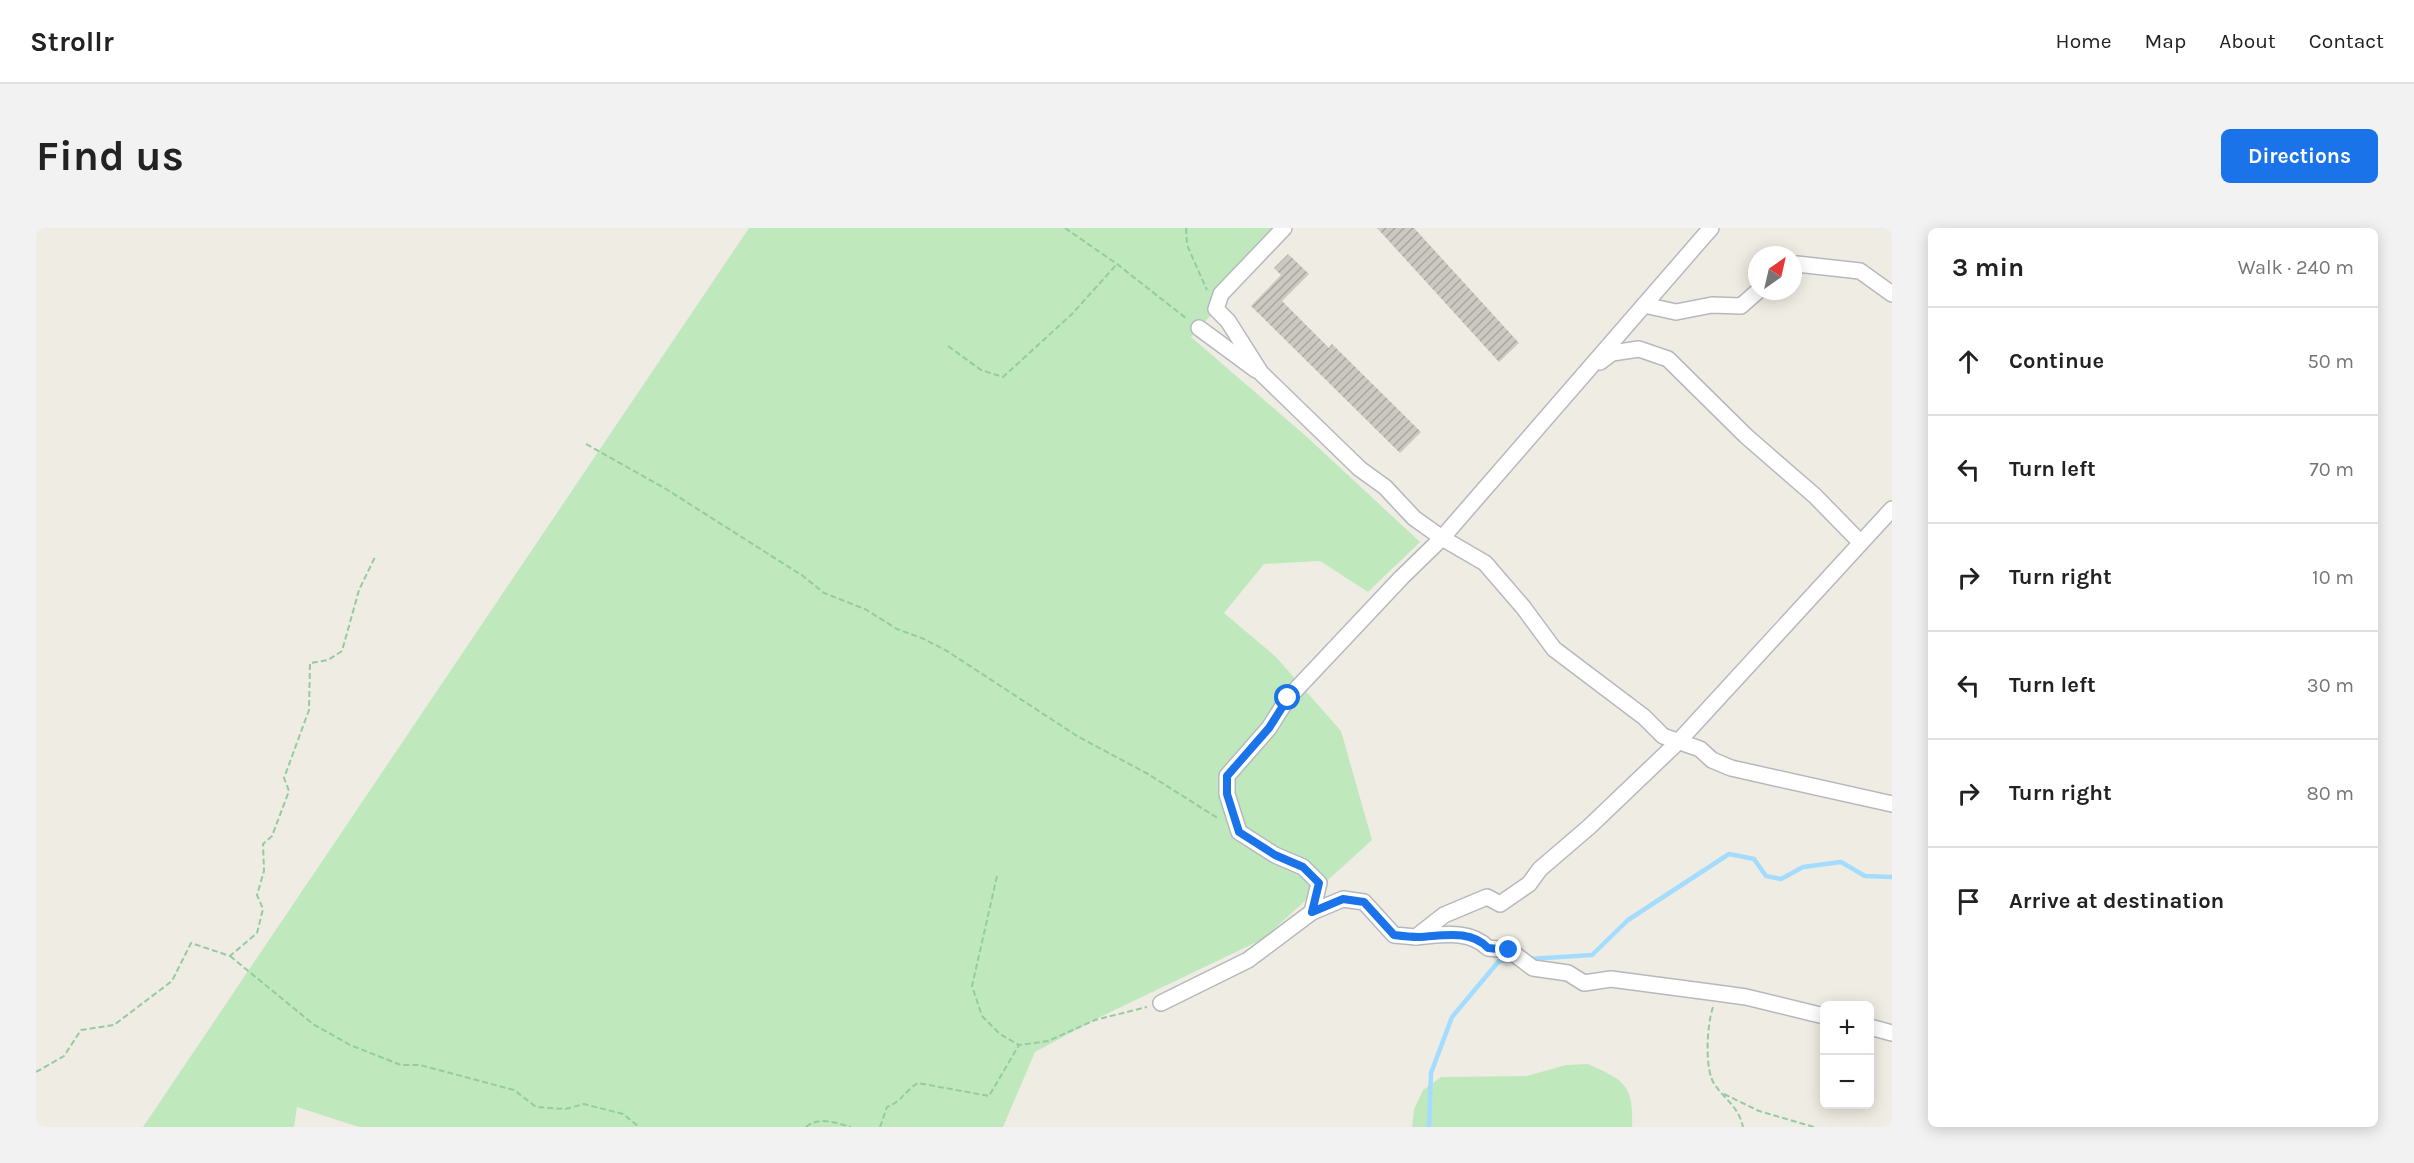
<!DOCTYPE html>
<meta charset="utf-8">
<style>
body{margin:0;font-family:Karla,sans-serif;background:#f2f2f2;color:#222}
.controls{position:absolute;right:18px;bottom:18px;display:grid;overflow:hidden;border-radius:9px;box-shadow:0 3px 15px #0003}
.controls button{width:54px;height:54px;display:grid;place-items:center;padding:0;border:0;border-bottom:2px solid #e0e0e0;background:#fff;color:#222;font:30px sans-serif}
.compass{position:absolute;left:1712px;top:18px;width:54px;height:54px;border-radius:50%;background:#fff;box-shadow:0 3px 15px #0003;rotate:34deg}
.stop{position:absolute;width:18px;height:18px;margin:-14px;border:4px solid #1a73e8;border-radius:50%;background:#fff}
.stop.end{background:#1a73e8;border-color:#fff;box-shadow:0 2px 6px #0008}
.list{margin:0;padding:0;list-style:none}
h2{display:flex;justify-content:space-between;align-items:center;height:78px;margin:0;padding:0 24px;font-size:26px}
h2 small{font-size:20px;font-weight:400;color:#767676}
.list li{display:grid;grid-template-columns:39px 1fr auto;gap:18px;align-items:center;box-sizing:border-box;height:108px;padding:0 24px;border-top:2px solid #e0e0e0}
.list b{display:block;font-size:22px;white-space:nowrap}
.list em{font-size:20px;font-style:normal;color:#767676}
.icon{flex:none;width:33px;height:33px;fill:none;stroke:currentColor;stroke-width:2;stroke-linecap:round;stroke-linejoin:round}
.map{position:relative;flex:none;width:1856px;height:899px;overflow:hidden;border-radius:9px}
header{display:flex;align-items:center;gap:36px;box-sizing:border-box;height:84px;padding:0 30px;background:#fff;border-bottom:2px solid #e0e0e0}
header strong{font-size:28px}
nav{display:flex;gap:33px;margin-inline-start:auto;font-size:21px}
.intro{display:flex;align-items:center;justify-content:space-between;box-sizing:border-box;height:144px;padding:0 36px}
h1{margin:0;font-size:42px}
.button{padding:15px 27px;border-radius:9px;background:#1a73e8;color:#fff;font-size:21px;font-weight:700}
main{display:flex;gap:36px;padding:0 36px}
aside{flex:1;background:#fff;border-radius:9px;box-shadow:0 3px 15px #0003}
.map>svg:first-child{display:block}
</style>
<header>
<strong>Strollr</strong>
<nav><a>Home</a><a>Map</a><a>About</a><a>Contact</a></nav>
</header>
<div class="intro"><h1>Find us</h1><a class="button">Directions</a></div>
<main>
<div class="map">
<svg width="1856" height="899" viewBox="0 0 1856 899">
<defs>
<pattern id="building-hatch" width="6" height="6" patternUnits="userSpaceOnUse" patternTransform="scale(1.5)"><rect width="6" height="6" fill="#ccc8c2"/><path d="M-1 1l2-2M0 6l6-6M5 7l2-2" fill="none" stroke="#a9a6a1"/></pattern>
</defs>
<rect width="100%" height="100%" fill="#efece3"/>
<g fill="#bfe9bd">
<polygon points="713,0 1254,0 1155,109 1271,209 1384,314 1332,364 1284,333 1228,336 1188,385 1240,429 1305,503 1336,612 1227,711 1062,790 999,824 967,899 323,899 261,879 258,899 107,899"/>
<path d="M 1552,836 C 1588,852 1598,857 1596,899 L 1376,899 L 1378,881 L 1387,862 L 1405,849 L 1491,848 L 1530,837 Z"/>
</g>
<g fill="none" stroke-linecap="round" stroke-linejoin="round">
<g stroke="#a3dcff" stroke-width="4.5">
<polyline points="1493,731 1556,727 1592,692 1693,626 1718,631 1730,648 1745,651 1767,639 1805,634 1829,648 1856,649"/>
<polyline points="1393,899 1395,845 1416,789 1463,733 1478,732"/>
</g>
</g>
<g fill="url(#building-hatch)">
<polygon points="1341,0 1378,0 1483,115 1463,134"/>
<polygon points="1252,26 1273,46 1246,73 1293,120 1296,116 1385,204 1364,225 1215,78 1245,47 1238,40"/>
</g>
<g fill="none" stroke-linecap="round" stroke-linejoin="round">
<defs>
<g id="minor">
<polyline points="1248,0 1185,66 1180,81 1192,93 1225,145 1324,241 1349,259 1378,290 1406,310 1449,335 1487,379 1518,421 1608,489 1627,508 1664,521 1676,532 1695,540 1856,576"/>
<polyline points="1757,38 1761,36 1824,43 1856,66"/>
<polyline points="1608,77 1640,84 1676,77 1705,78 1722,63"/>
<polyline points="1163,100 1220,142"/>
<polyline points="1564,134 1576,125 1603,121 1632,131 1710,208 1779,268 1824,314"/>
<polyline points="1276,684 1283,655 1267,639 1239,627 1203,604 1191,566 1191,548 1233,500 1252,470 1365,350 1406,310 1675,0"/>
<path d="M 1380,709 C 1405,707 1433,701 1452,720 L 1473,722 L 1497,740 L 1532,745 L 1548,755 L 1575,751 L 1681,765 L 1710,769 L 1788,788"/>
<polyline points="1125,775 1212,732 1276,684 1307,671 1328,674 1358,707 1380,709 1408,687 1451,669 1464,676 1493,656 1504,641 1553,599 1642,514 1856,281"/>
<polyline points="1834,799 1856,805"/>
</g>
</defs>
<use href="#minor" stroke="#b5b9be" stroke-width="18"/>
<g stroke="#95cba1" stroke-width="2" stroke-dasharray="6 3" stroke-linecap="butt">
<polyline points="1029,0 1081,36 1151,91"/>
<polyline points="1150,0 1151,17 1171,62"/>
<polyline points="912,118 945,142 967,149 1036,86 1081,36"/>
<polyline points="550,216 630,261 767,348 788,365 829,381 861,401 888,411 911,423 1041,508 1112,546 1183,591"/>
<polyline points="961,648 936,758 946,788 964,806 983,817"/>
<polyline points="194,728 277,796 314,817 365,837 384,837 478,862 500,879 529,881 548,876 587,886 603,899"/>
<path d="M 1677,779 C 1671,796 1668,843 1679,857 C 1691,874 1702,878 1707,899"/>
<polyline points="0,844 28,828 45,802 78,797 136,753 155,715 194,728 221,705 227,681 221,667 228,643 227,616 236,608 253,563 248,550 273,482 274,435 292,432 306,423 323,362 339,329"/>
<polyline points="1688,866 1723,883 1778,899"/>
<path d="M 770,899 C 783,888 800,895 815,899"/>
<path d="M 844,899 L 851,879 C 867,873 868,863 882,855 L 953,868 L 983,817 L 1012,813 L 1059,792 L 1111,779"/>
</g>
<use href="#minor" stroke="#fff" stroke-width="15"/>
</g>
<g fill="none" stroke-linecap="round" stroke-linejoin="round">
<path stroke="#1a73e8" stroke-width="8" d="M 1252,470 L 1233,500 L 1191,548 L 1191,566 L 1203,604 L 1239,627 L 1267,639 L 1283,655 L 1276,684 L 1307,671 L 1328,674 L 1358,707 C 1366,708 1375,709 1383,709 C 1407,708 1434,701 1452,720 L 1473,722"/>
</g>
</svg>
<div class="controls">
<button>+</button>
<button>−</button>
</div>
<svg class="compass" viewBox="-18 -18 36 36"><path d="M0-13l5 13h-10z" fill="#e53935"/><path d="M0 13l5-13h-10z" fill="#767676"/></svg>
<div class="stop" style="left:1252px;top:470px"></div>
<div class="stop end" style="left:1473px;top:722px"></div>
</div>
<aside>
<h2>3 min<small>Walk · 240 m</small></h2>
<ul class="list">
<li><svg class="icon" aria-label="ahead" viewBox="0 0 24 24"><path d="M12 20V5M6 11l6-6 6 6"/></svg><div><b>Continue</b></div><em>50 m</em></li>
<li><svg class="icon" aria-label="left" viewBox="0 0 24 24"><path d="M17 20v-9H6M10 6l-5 5 5 5"/></svg><div><b>Turn left</b></div><em>70 m</em></li>
<li><svg class="icon" aria-label="right" viewBox="0 0 24 24"><path d="M7 20v-9h11M14 6l5 5-5 5"/></svg><div><b>Turn right</b></div><em>10 m</em></li>
<li><svg class="icon" aria-label="left" viewBox="0 0 24 24"><path d="M17 20v-9H6M10 6l-5 5 5 5"/></svg><div><b>Turn left</b></div><em>30 m</em></li>
<li><svg class="icon" aria-label="right" viewBox="0 0 24 24"><path d="M7 20v-9h11M14 6l5 5-5 5"/></svg><div><b>Turn right</b></div><em>80 m</em></li>
<li><svg class="icon" aria-label="arrive" viewBox="0 0 24 24"><path d="M6 21V4h12l-3 4 3 4H6"/></svg><div><b>Arrive at destination</b></div></li>
</ul>
</aside>
</main>
